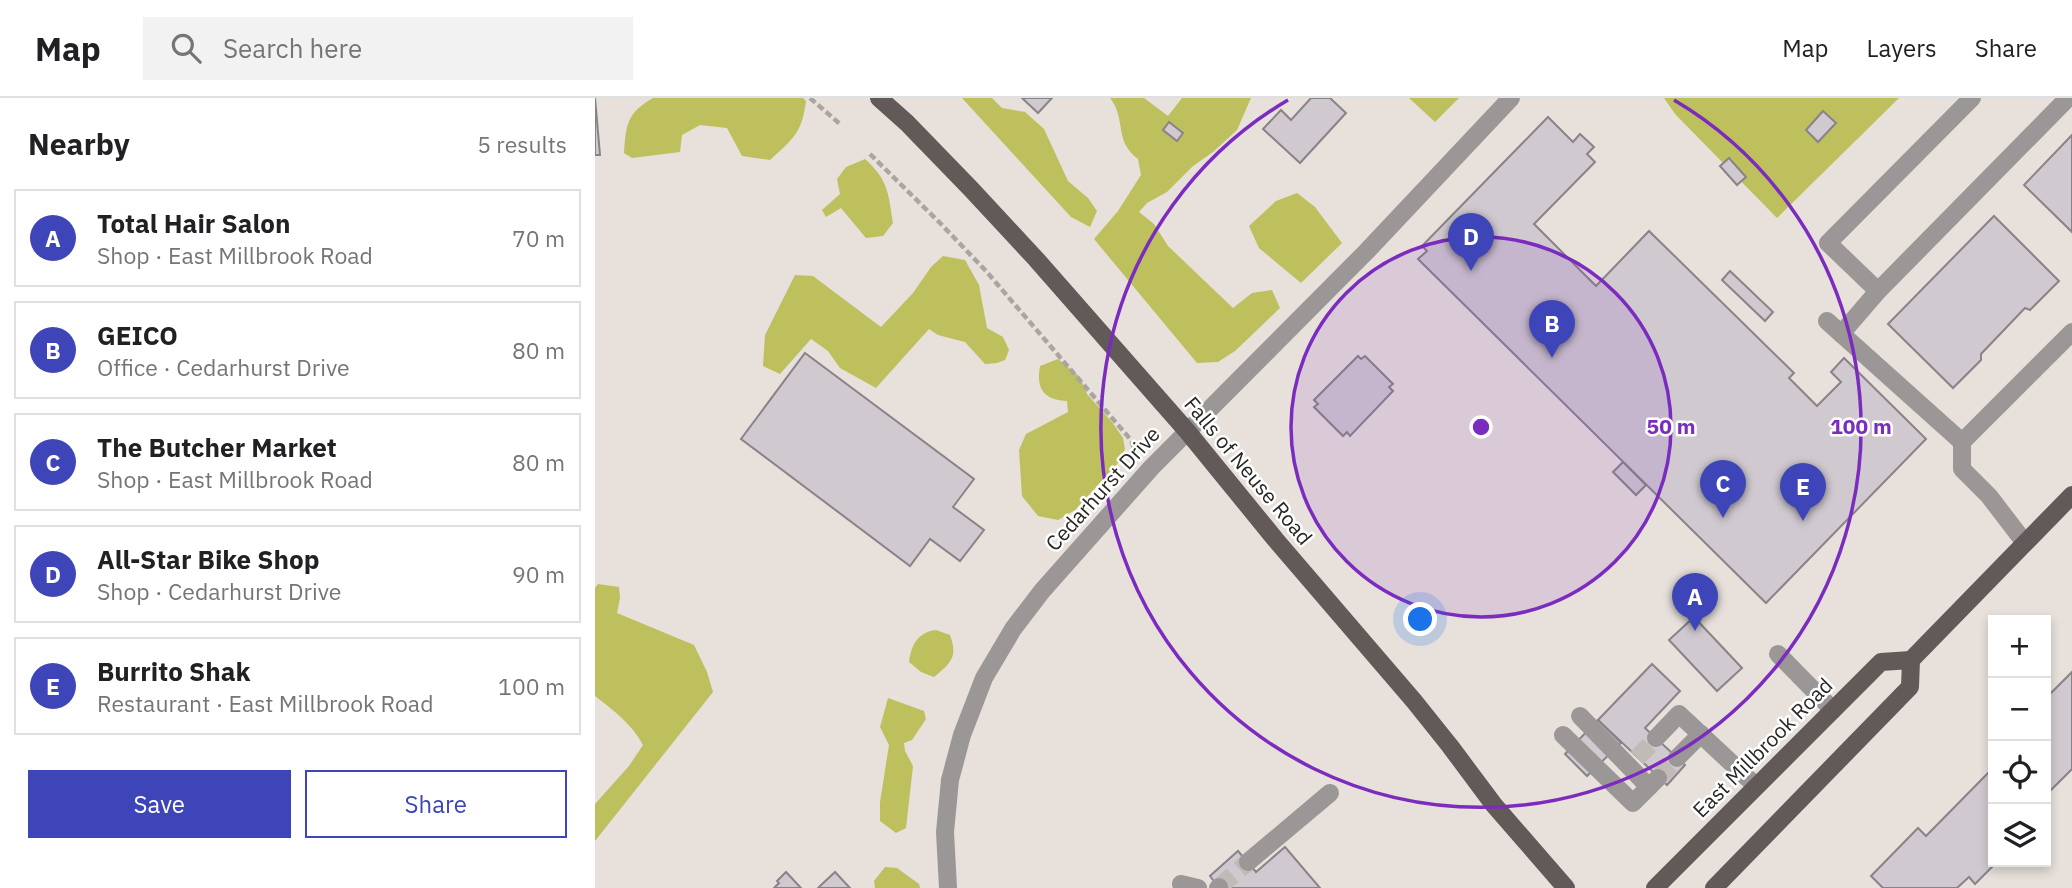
<!DOCTYPE html>
<meta charset="utf-8">
<style>
body{margin:0;font-family:"IBM Plex Sans",sans-serif;background:#f2f2f2;color:#202124}
.controls{position:absolute;right:21px;bottom:21px;display:grid;overflow:hidden;border-radius:0px;box-shadow:0 4px 10px #0003}
.controls button{width:63px;height:63px;display:grid;place-items:center;padding:0;border:0;border-bottom:2px solid #e0e0e0;background:#fff;color:#202124;font:35px sans-serif}
.you{position:absolute;left:826px;top:522px;width:24px;height:24px;margin:-18px;border:5px solid #fff;border-radius:50%;background:#1a73e8;box-shadow:0 0 0 10px #1a73e833}
.badge{display:grid;place-items:center;width:46px;height:46px;border-radius:50%;background:#3d45b9;color:#fff;font-size:23px;font-weight:700}
.pin{position:absolute;translate:-50% -58px;filter:drop-shadow(0 2px 4px #0008)}
.pin::after{content:'';position:absolute;top:37px;width:24px;height:21px;background:inherit;clip-path:polygon(0 0,100% 0,50% 100%)}
.list{margin:0;padding:0;list-style:none}
h2{display:flex;justify-content:space-between;align-items:center;height:91px;margin:0;padding:0 28px;font-size:30px}
h2 small{font-size:23px;font-weight:400;color:#757577}
.list li{display:grid;grid-template-columns:46px 1fr auto;gap:21px;align-items:center;box-sizing:border-box;height:98px;margin:0 14px 14px;padding:0 14px;border:2px solid #e0e0e0;border-radius:0px}
.list b{display:block;font-size:26px;white-space:nowrap}
.list p{margin:0;font-size:23px;white-space:nowrap;color:#757577}
.list em{font-size:23px;font-style:normal;color:#757577}
.actions{display:flex;gap:14px;padding:21px 28px}
.actions a{flex:1;padding:16px 0;border:2px solid #3d45b9;border-radius:0px;text-align:center;font-size:24px;color:#3d45b9}
.actions .main{background:#3d45b9;color:#fff}
.icon{flex:none;width:38px;height:38px;fill:none;stroke:currentColor;stroke-width:2;stroke-linecap:round;stroke-linejoin:round}
.map{position:relative;flex:none;width:1477px;height:790px;overflow:hidden}
header{display:flex;align-items:center;gap:42px;box-sizing:border-box;height:98px;padding:0 35px;background:#fff;border-bottom:2px solid #e0e0e0}
header strong{font-size:33px}
nav{display:flex;gap:38px;margin-inline-start:auto;font-size:24px}
.search{width:490px;height:63px;background:#f2f2f2;display:flex;align-items:center;gap:18px;box-sizing:border-box;padding:0 24px;border-radius:0px;color:#757577;font-size:26px}
main{display:flex}
aside{flex:1;background:#fff}
.map>svg:first-child{display:block}
</style>
<header>
<strong>Map</strong>
<div class="search"><svg class="icon" aria-label="search" viewBox="0 0 24 24"><circle cx="10" cy="10" r="6"/><path d="M15 15l6 6"/></svg>Search here</div>
<nav><a>Map</a><a>Layers</a><a>Share</a></nav>
</header>
<main>
<aside>
<h2>Nearby<small>5 results</small></h2>
<ul class="list">
<li><span class="badge">A</span><div><b>Total Hair Salon</b><p>Shop · East Millbrook Road</p></div><em>70 m</em></li>
<li><span class="badge">B</span><div><b>GEICO</b><p>Office · Cedarhurst Drive</p></div><em>80 m</em></li>
<li><span class="badge">C</span><div><b>The Butcher Market</b><p>Shop · East Millbrook Road</p></div><em>80 m</em></li>
<li><span class="badge">D</span><div><b>All-Star Bike Shop</b><p>Shop · Cedarhurst Drive</p></div><em>90 m</em></li>
<li><span class="badge">E</span><div><b>Burrito Shak</b><p>Restaurant · East Millbrook Road</p></div><em>100 m</em></li>
</ul>
<div class="actions"><a class="main">Save</a><a>Share</a></div>
</aside>
<div class="map">
<svg width="1477" height="790" viewBox="0 0 1477 790">
<rect width="100%" height="100%" fill="#e7e0db"/>
<g fill="#bdc05d">
<path d="M 58,0 L 208,0 L 211,3 C 207,35 198,41 175,62 L 147,58 L 132,30 L 105,27 L 87,37 L 85,54 L 37,60 L 29,55 C 31,26 32,15 58,0 Z"/>
<polygon points="367,0 397,0 407,10 430,14 449,31 473,83 493,100 502,113 495,129 476,119"/>
<path d="M 515,0 L 549,0 L 573,18 L 587,0 L 656,0 L 642,32 L 618,54 L 598,68 L 572,94 L 552,105 L 544,114 L 559,126 L 573,148 L 638,210 L 657,195 L 677,192 L 685,210 L 640,253 L 623,264 L 602,265 L 499,141 L 523,113 L 546,77 L 543,61 C 518,42 532,21 515,0 Z"/>
<polygon points="814,0 864,0 840,24"/>
<polygon points="1069,0 1304,0 1182,120 1080,16"/>
<path d="M 270,61 C 294,83 293,95 298,125 L 288,138 L 271,140 L 246,110 L 231,119 L 227,112 L 245,96 L 242,81 L 251,69 Z"/>
<polygon points="702,95 720,109 747,145 706,185 664,150 654,128 681,103"/>
<polygon points="348,158 370,162 384,187 392,230 408,239 414,252 410,262 402,265 390,266 370,244 343,237 334,231 281,290 245,270 233,253 216,241 185,276 168,268 170,237 200,177 218,178 286,229 318,195 336,169"/>
<path d="M 463,261 L 485,279 L 492,296 L 517,324 L 528,340 L 530,351 L 523,365 L 480,412 L 463,422 L 443,418 L 427,398 L 424,352 L 431,336 L 473,314 L 472,303 C 448,302 441,290 445,268 Z"/>
<path d="M 3,486 L 24,489 L 25,500 L 22,515 L 99,547 L 112,574 L 118,594 L 0,743 L 0,706 L 34,668 L 48,647 C 37,626 19,613 0,598 L 0,490 Z"/>
<path d="M 341,532 L 355,537 C 363,559 356,565 339,579 L 326,574 L 314,564 C 316,547 323,534 341,532 Z"/>
<polygon points="293,600 329,613 331,621 317,642 309,645 310,653 318,668 311,730 301,735 285,723 285,704 294,647 285,629"/>
<polygon points="290,769 302,770 324,786 325,790 280,790 279,783"/>
</g>
<g fill="#d0cad0" stroke="#898389" stroke-width="2">
<polygon points="0,0 5,57 0,57"/>
<polygon points="427,0 457,0 443,15"/>
<polygon points="716,0 735,0 751,15 705,65 668,31 686,12 696,22"/>
<polygon points="1228,13 1241,25 1223,44 1211,32"/>
<polygon points="953,19 978,44 985,36 999,49 992,56 1000,64 939,126 1001,188 1054,133 1199,275 1194,280 1222,308 1246,284 1236,274 1249,260 1331,341 1171,505 823,161 832,153 827,148"/>
<polygon points="574,24 588,35 582,43 568,32"/>
<polygon points="1477,37 1477,134 1429,87"/>
<polygon points="1134,60 1151,79 1142,87 1125,68"/>
<polygon points="1399,118 1464,183 1435,212 1430,210 1386,256 1386,262 1358,290 1293,226"/>
<polygon points="1135,173 1178,214 1170,223 1127,182"/>
<polygon points="210,255 379,381 358,409 389,432 365,463 335,441 315,468 146,341"/>
<polygon points="763,258 766,261 770,258 798,286 794,289 798,293 755,338 752,334 748,338 719,309 723,306 719,302"/>
<polygon points="1028,364 1051,387 1041,397 1018,374"/>
<polygon points="1099,519 1147,570 1122,593 1074,542"/>
<polygon points="1057,566 1085,593 1050,630 1090,667 1072,687 1003,622"/>
<polygon points="1477,574 1477,671 1452,696 1451,694 1451,600"/>
<polygon points="1003,622 1026,645 992,678 970,656"/>
<polygon points="1398,670 1398,764 1402,764 1380,786 1374,779 1362,790 1288,790 1276,778 1323,730 1331,738"/>
<polygon points="690,749 725,790 624,790 615,778 643,753 661,774"/>
<polygon points="191,774 206,790 179,790 184,785 182,783"/>
<polygon points="240,774 255,790 223,790"/>
</g>
<g fill="none" stroke-linecap="round" stroke-linejoin="round">
<g stroke="#c1bbb7" stroke-width="18" stroke-dasharray="18 9" stroke-linecap="butt">
<polyline points="1042,660 1061,640"/>
<polyline points="1063,680 1082,660"/>
<polyline points="624,789 653,764"/>
</g>
<g stroke="#aaa5a1" stroke-width="4.5" stroke-dasharray="7 3.5" stroke-linecap="butt">
<polyline points="215,0 245,26"/>
<polyline points="275,56 345,125 391,173 536,342 541,356"/>
</g>
<g stroke="#9b9796" stroke-width="18">
<polyline points="1283,193 1473,0"/>
<polyline points="1232,223 1367,344 1367,371 1394,398 1430,445"/>
<polyline points="1246,236 1283,193 1233,145 1377,0"/>
<polyline points="1367,344 1477,234"/>
<polyline points="1183,556 1238,612"/>
<polyline points="985,618 1054,689"/>
<polyline points="968,637 1038,705 1063,680"/>
<polyline points="1061,640 1084,616 1161,688"/>
<polyline points="1082,660 1106,636"/>
<polyline points="653,764 735,695"/>
<polyline points="586,786 603,790"/>
<polyline points="353,790 350,734 355,682 367,637 389,580 418,531 447,493 556,370 772,153 916,0"/>
<polyline points="623,790 624,789"/>
</g>
<g stroke="#615a58" stroke-width="18">
<polyline points="284,0 312,25 376,91 441,161 592,333 680,441 819,603 855,648 899,707 971,790"/>
<polyline points="1060,790 1286,564 1316,562"/>
<polyline points="1119,790 1315,589 1316,562 1477,397"/>
</g>
</g>
<circle cx="886" cy="329" r="190" fill="#7b2cbf" fill-opacity=".12"/>
<g fill="none" stroke="#7b2cbf" stroke-width="3.5">
<circle cx="886" cy="329" r="190"/>
<path d="M1079 2A380 380 0 1 1 693 2"/>
</g>
<g text-anchor="middle" stroke-width="5" stroke-linejoin="round" paint-order="stroke">
<g font-size="21" fill="#292725" stroke="#fff">
<text transform="translate(653 373) rotate(50)" y="7">Falls of Neuse Road</text>
<text transform="translate(508 391) rotate(-48)" y="7">Cedarhurst Drive</text>
<text transform="translate(1168 650) rotate(-45)" y="7">East Millbrook Road</text>
</g>
</g>
<circle cx="886" cy="329" r="10" fill="#7b2cbf" stroke="#fff" stroke-width="3.5"/>
<g font-size="21" text-anchor="middle" font-weight="bold" fill="#7b2cbf" stroke="#fff" stroke-width="5" stroke-linejoin="round" paint-order="stroke">
<text x="1076" y="336">50 m</text>
<text x="1266" y="336">100 m</text>
</g>
</svg>
<div class="controls">
<button>+</button>
<button>−</button>
<button><svg class="icon" aria-label="locate" viewBox="0 0 24 24"><circle cx="12" cy="12" r="6"/><path d="M12 2v4M12 18v4M2 12h4M18 12h4"/></svg></button>
<button><svg class="icon" aria-label="layers" viewBox="0 0 24 24"><path d="M12 4l9 5-9 5-9-5zM3 14l9 5 9-5"/></svg></button>
</div>
<div class="you"></div>
<div class="pin badge" style="left:1100px;top:533px">A</div>
<div class="pin badge" style="left:957px;top:260px">B</div>
<div class="pin badge" style="left:1128px;top:420px">C</div>
<div class="pin badge" style="left:876px;top:173px">D</div>
<div class="pin badge" style="left:1208px;top:423px">E</div>
</div>
</main>
